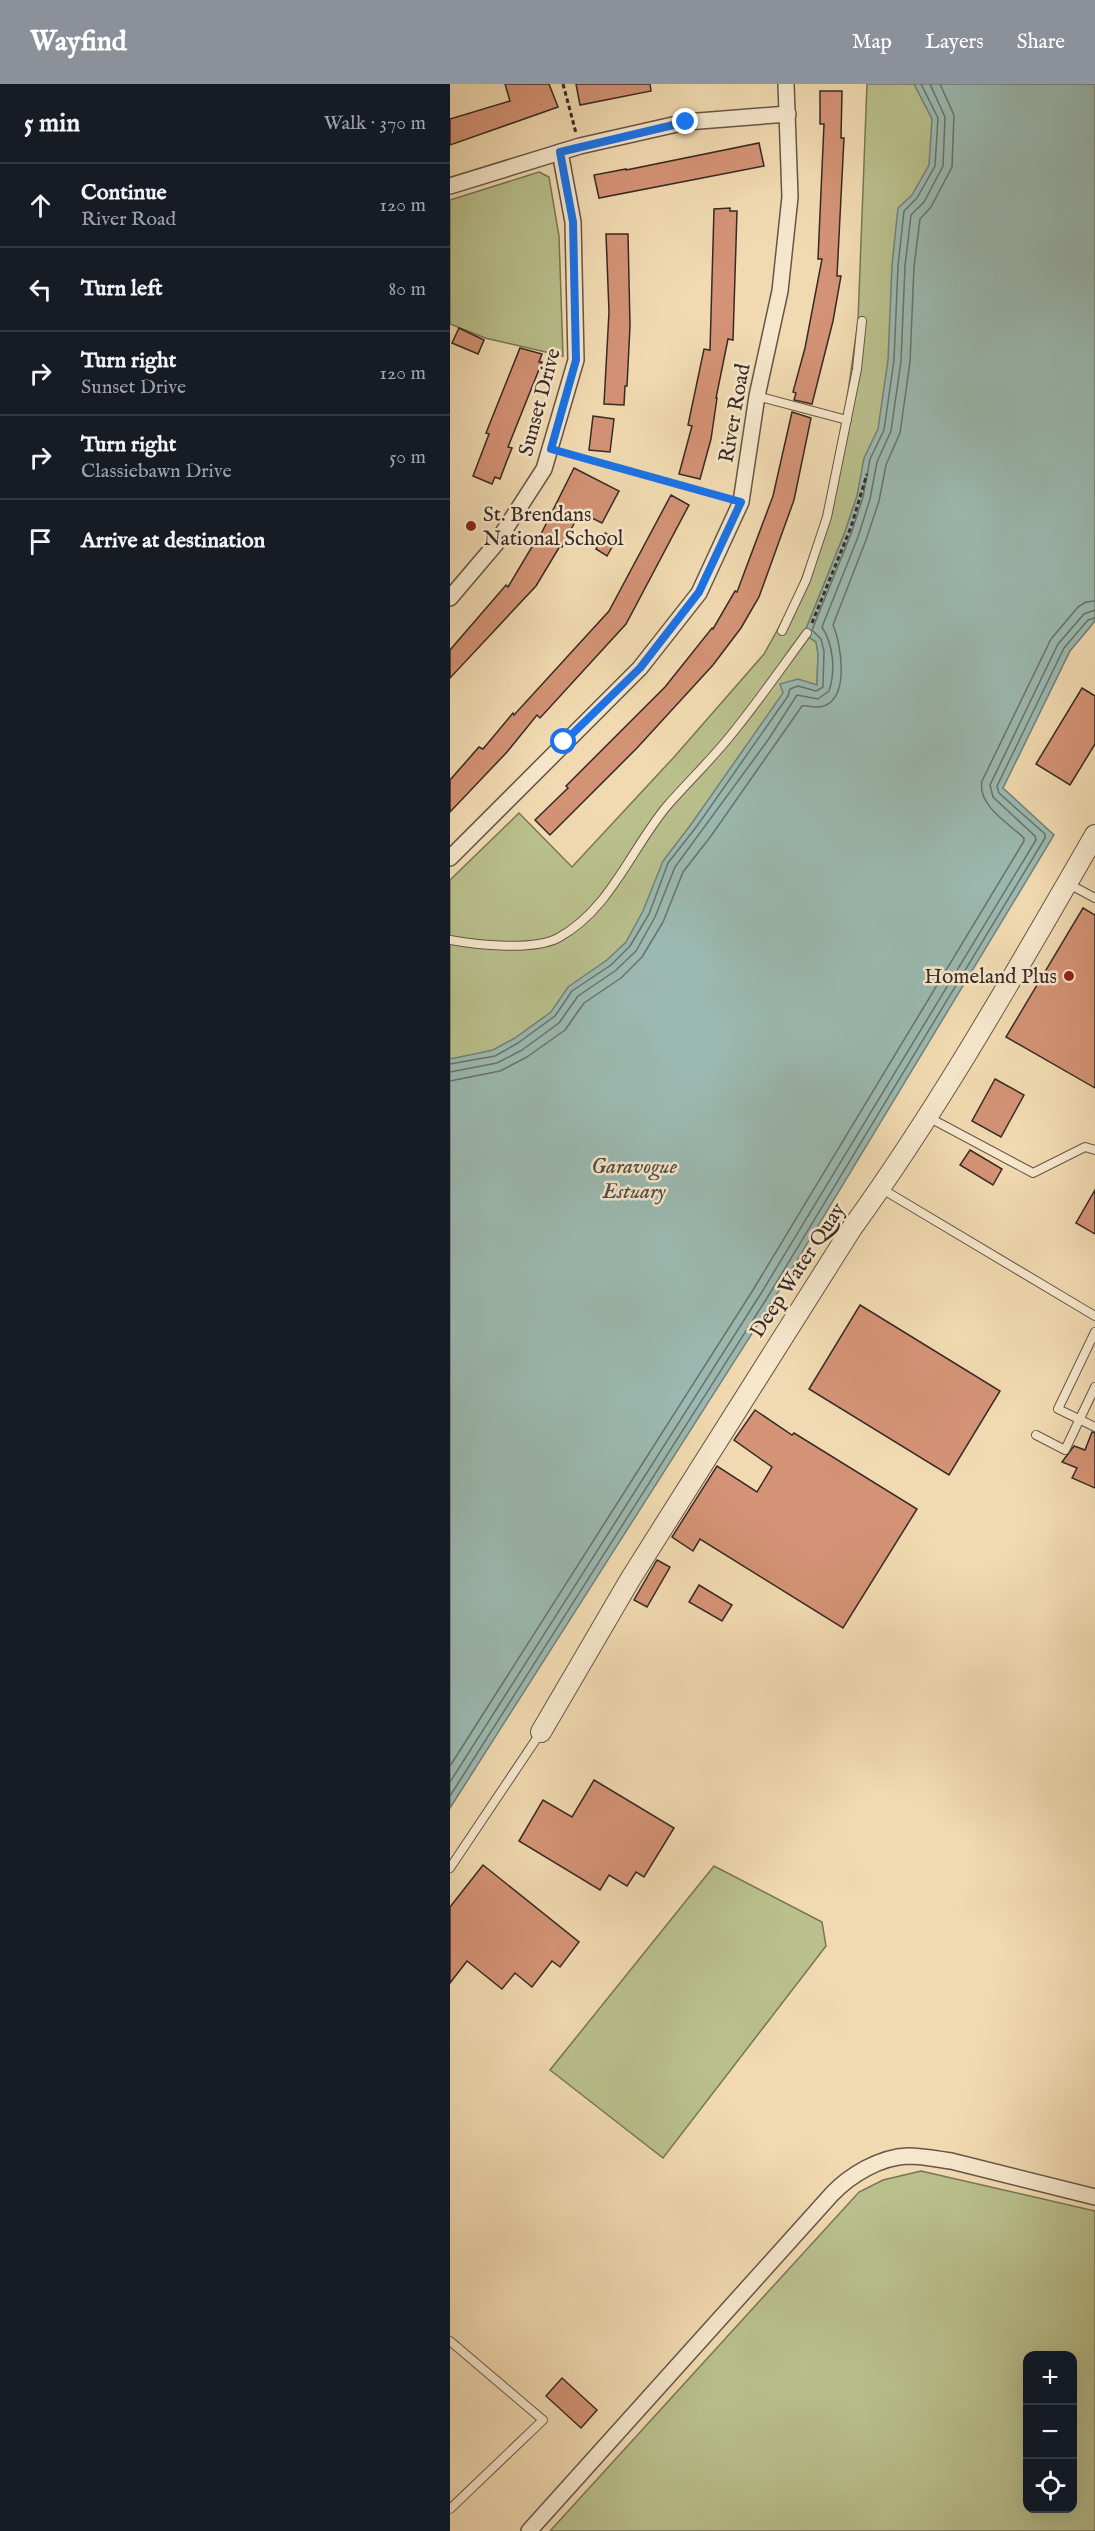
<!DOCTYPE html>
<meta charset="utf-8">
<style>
body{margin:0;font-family:"IM FELL English",serif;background:#20242c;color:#f1f3f6}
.controls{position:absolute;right:18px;bottom:18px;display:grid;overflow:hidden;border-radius:12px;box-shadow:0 6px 24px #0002}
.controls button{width:54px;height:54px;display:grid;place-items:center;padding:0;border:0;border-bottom:2px solid #363941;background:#171b24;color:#f1f3f6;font:30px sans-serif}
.stop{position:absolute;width:18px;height:18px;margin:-14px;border:4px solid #1a73e8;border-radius:50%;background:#fff}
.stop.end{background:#1a73e8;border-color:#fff;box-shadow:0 2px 6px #0008}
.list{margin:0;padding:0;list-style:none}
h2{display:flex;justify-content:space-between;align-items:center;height:78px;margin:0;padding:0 24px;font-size:26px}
h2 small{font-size:20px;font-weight:400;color:#9ea1a6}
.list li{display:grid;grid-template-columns:39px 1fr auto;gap:18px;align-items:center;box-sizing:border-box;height:84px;padding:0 24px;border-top:2px solid #363941}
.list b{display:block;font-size:22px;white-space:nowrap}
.list p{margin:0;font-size:20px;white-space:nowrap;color:#9ea1a6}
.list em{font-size:20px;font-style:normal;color:#9ea1a6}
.icon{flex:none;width:33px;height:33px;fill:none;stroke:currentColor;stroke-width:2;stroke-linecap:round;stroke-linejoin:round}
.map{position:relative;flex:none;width:645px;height:2447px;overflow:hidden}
header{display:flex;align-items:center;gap:36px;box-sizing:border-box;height:84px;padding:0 30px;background:#8c9099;color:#fff}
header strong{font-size:28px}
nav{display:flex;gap:33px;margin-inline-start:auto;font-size:21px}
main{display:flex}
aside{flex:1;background:#171b24}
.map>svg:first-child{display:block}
</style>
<header>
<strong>Wayfind</strong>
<nav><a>Map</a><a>Layers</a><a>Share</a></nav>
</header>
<main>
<aside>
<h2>5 min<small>Walk · 370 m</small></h2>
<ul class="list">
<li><svg class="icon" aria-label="ahead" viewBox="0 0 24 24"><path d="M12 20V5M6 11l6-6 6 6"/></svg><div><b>Continue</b><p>River Road</p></div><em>120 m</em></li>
<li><svg class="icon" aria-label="left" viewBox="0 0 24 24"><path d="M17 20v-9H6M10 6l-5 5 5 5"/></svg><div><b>Turn left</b></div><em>80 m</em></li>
<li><svg class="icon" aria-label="right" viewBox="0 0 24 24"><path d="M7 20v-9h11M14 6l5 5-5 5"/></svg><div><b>Turn right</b><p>Sunset Drive</p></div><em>120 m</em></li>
<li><svg class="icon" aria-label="right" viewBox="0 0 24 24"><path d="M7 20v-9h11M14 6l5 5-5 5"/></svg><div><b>Turn right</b><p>Classiebawn Drive</p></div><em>50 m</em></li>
<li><svg class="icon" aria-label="arrive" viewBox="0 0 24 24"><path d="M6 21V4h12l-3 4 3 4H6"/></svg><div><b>Arrive at destination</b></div></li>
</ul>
</aside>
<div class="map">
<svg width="645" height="2447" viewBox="0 0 645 2447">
<rect width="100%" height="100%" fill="#f1dab1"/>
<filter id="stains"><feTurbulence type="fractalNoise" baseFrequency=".00333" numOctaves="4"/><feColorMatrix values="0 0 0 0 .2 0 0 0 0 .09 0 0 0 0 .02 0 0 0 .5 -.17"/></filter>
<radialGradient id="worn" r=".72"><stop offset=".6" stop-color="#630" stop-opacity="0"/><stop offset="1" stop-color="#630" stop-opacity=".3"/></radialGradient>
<g fill="#b9c08c" stroke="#787558" stroke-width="1.5" fill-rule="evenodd">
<polygon points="417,0 600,0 407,412 395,448 354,550 366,558 368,569 367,602 0,1263 0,796 69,729 122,783 225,672 314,570 345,514 374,432 396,322 408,237"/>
<polygon points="89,88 99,93 109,152 113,272 35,254 0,240 0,116"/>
<polygon points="264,1782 372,1838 376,1862 213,2074 100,1986"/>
<path d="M 471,2087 L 645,2127 L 645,2447 L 100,2447 L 409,2108 L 433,2096 ZM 578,2272 L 622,2272 L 622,2424 L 578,2424 Z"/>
</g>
<polygon fill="#9bbab2" stroke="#73807a" stroke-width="1.5" points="464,0 645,0 645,537 620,567 553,704 604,751 322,1218 0,1724 0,975 43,966 65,954 101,928 118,903 157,876 176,858 193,827 213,777 242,739 333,609 330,600 348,595 367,601 368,569 366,558 354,550 395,448 407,412 414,374 428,345 438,276 442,181 448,124 462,111 479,81 482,35"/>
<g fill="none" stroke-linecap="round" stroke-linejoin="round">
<g stroke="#6a726c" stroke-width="1.5">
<polyline points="0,980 45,972 68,959 105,932 122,907 161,881 180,862 199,830 218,779 247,742 338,612 340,605 348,602 366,607 373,603 374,567 371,555 362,546 401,450 413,413 420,375 434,346 444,276 448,182 454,127 467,114 485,82 488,34 471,0"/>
<path d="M 0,988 L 47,979 L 72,966 L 109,939 L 128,912 L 165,887 L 186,867 L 205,833 L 225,783 L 318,656 L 347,611 L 368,615 L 379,607 C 386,586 383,560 372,543 L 408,453 L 420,415 L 427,378 L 441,347 L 451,277 L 455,182 L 461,131 L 474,118 L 493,82 L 495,33 L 480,0"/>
<path d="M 0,997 L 50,987 L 77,973 L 115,946 L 134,919 L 171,894 L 192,873 L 213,838 L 233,788 L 261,752 L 352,622 C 359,621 366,625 374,622 C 400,612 391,560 383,541 L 416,456 L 429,417 L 436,381 L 450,349 L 460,278 L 464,183 L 470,135 L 481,123 L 502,83 L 504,31 L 490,0"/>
<path d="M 0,1682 L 303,1206 L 574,757 L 574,754 C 558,739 527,721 532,697 L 601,555 L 628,523 L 636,518 L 645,517"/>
<polyline points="0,1698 310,1211 586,756 585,752 543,713 540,701 608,560 634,530 645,526"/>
<polyline points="0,1712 317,1214 595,754 595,750 549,709 547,702 614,564 638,536 645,534"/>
</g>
</g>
<g fill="#d49376" stroke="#382a25" stroke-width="1.5">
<polygon points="55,0 99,0 108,23 0,61 0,35 60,17"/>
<polygon points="126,0 200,0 201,7 130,21"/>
<polygon points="370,7 392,7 391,54 394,54 387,192 391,192 383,237 362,320 344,316 346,309 343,308 355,264 372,175 368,175 374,40 370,40"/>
<polygon points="309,59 314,82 149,114 144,91 176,85 176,86"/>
<polygon points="280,124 280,127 287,127 283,256 278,255 266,314 267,314 261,355 250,395 229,390 242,342 238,341 254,265 260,266 264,125"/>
<polygon points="156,150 178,150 180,242 177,302 175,302 174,321 154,320 159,228"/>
<polygon points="9,244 34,256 28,270 2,259"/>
<polygon points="70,264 92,270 89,278 92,278 58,363 62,364 56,379 50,395 45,393 42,400 23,392 39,350 36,349"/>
<polygon points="342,328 361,334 344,416 309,513 291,544 263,581 187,664 100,751 85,736 118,704 116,702 215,603 262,544 263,545 285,507 287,508 323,412"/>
<polygon points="143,332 164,335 160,368 139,366"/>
<polygon points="124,384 169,407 152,439 130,428 112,463 110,462 86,502 0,594 0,566 56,501 58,503 83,461 85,462"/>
<polygon points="221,411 239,421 176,540 90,634 87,631 57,668 0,728 0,696 29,663 33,665 63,629 64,631 159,527"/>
<polygon points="155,449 166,456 157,472 146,465"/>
<polygon points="632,604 645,612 645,660 620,701 586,680"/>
<polygon points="633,824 645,831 645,1004 556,953"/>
<polygon points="545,995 574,1011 551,1053 522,1037"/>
<polygon points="520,1066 552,1085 543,1101 510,1081"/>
<polygon points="645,1106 645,1150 626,1139"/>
<polygon points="410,1221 550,1307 499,1391 359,1305"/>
<polygon points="305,1326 342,1351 344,1349 467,1425 393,1544 250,1455 243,1467 222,1453 267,1382 307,1408 322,1383 284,1356"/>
<polygon points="642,1348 645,1349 645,1404 622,1394 627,1384 612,1378 624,1362 635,1366"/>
<polygon points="207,1476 220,1483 197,1523 184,1516"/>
<polygon points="249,1501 282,1521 272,1537 239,1518"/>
<polygon points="144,1696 224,1744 194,1793 186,1788 177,1802 159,1791 150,1806 69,1757 93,1716 122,1733"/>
<polygon points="33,1781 129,1858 110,1883 102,1877 82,1903 65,1889 52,1905 17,1877 0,1899 0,1823"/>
<polygon points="112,2294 147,2326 131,2344 96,2312"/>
</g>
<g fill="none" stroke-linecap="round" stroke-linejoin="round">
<defs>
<g id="service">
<polyline points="307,312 397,336"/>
<polyline points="332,547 356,496 377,433 407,285 412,237"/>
<polyline points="617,799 645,814"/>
<path d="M 0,856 C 27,861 83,867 108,854 C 160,826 181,765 217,722 C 238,698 261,676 281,651 C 308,618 332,583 357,549"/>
<polyline points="478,1033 583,1089 635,1063 645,1066"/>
<polyline points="432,1105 645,1232"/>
<polyline points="645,1248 608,1325 645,1343"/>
<polyline points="586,1351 615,1366 645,1303"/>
<polyline points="0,1784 91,1648"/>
<polyline points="0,2257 93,2336 0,2425"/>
</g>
<g id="minor">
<polyline points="0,102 130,62 236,38 338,30"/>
<polyline points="0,514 45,461 94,385 126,276 123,138 110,68"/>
<polyline points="0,774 190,584 249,509 291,418 307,312 330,207 340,113 336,0"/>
<path d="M 79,2447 L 382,2110 C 400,2091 430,2073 458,2072 C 472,2072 487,2075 501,2077 L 645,2113"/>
</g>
<path id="tertiary" d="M 91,1648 L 181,1494 L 402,1144 C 492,1019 568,884 645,751"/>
</defs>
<use href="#service" stroke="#665648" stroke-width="10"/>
<use href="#minor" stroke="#665648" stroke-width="18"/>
<use href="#tertiary" stroke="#665648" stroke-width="22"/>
<g stroke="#382a25" stroke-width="3" stroke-dasharray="4.5 3" stroke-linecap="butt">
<polyline points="113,0 126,49"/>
<polyline points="114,369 275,414"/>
<polyline points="362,539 401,443 417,390"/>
</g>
<use href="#service" stroke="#f6e7cc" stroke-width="8"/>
<use href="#minor" stroke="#f6e7cc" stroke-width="15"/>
<use href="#tertiary" stroke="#f6e7cc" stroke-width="20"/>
</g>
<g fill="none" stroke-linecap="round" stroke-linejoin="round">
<polyline stroke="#1a73e8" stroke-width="8" points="114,658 190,584 249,508 291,418 101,365 126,276 123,138 110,68 236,38"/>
</g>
<g fill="#8f2418" stroke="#f6e7cc" stroke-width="2">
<circle cx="21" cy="442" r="6"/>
<circle cx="619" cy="892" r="6"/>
</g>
<g text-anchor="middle" stroke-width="5" stroke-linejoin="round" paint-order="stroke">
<g font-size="21" fill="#382a25" stroke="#f6e7cc">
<text transform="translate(89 318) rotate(-75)" y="7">Sunset Drive</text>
<text transform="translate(284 329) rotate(-80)" y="7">River Road</text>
<text transform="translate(347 1186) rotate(-57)" y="7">Deep Water Quay</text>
</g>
<g font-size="21" fill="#382a25" stroke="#f6e7cc" text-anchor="start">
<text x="33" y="437">St. Brendans<tspan x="33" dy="24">National School</tspan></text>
<text x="607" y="899" text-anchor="end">Homeland Plus</text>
</g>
<g font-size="22" font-style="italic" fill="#514e48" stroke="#f6e7cc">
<text x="184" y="1089">Garavogue<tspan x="184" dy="25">Estuary</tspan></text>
</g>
</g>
<rect width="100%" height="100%" filter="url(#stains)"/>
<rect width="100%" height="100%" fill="url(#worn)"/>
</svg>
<div class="controls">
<button>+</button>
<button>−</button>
<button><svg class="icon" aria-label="locate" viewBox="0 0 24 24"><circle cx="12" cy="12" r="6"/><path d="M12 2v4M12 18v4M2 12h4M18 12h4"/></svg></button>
</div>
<div class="stop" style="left:114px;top:658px"></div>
<div class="stop end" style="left:236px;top:38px"></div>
</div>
</main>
